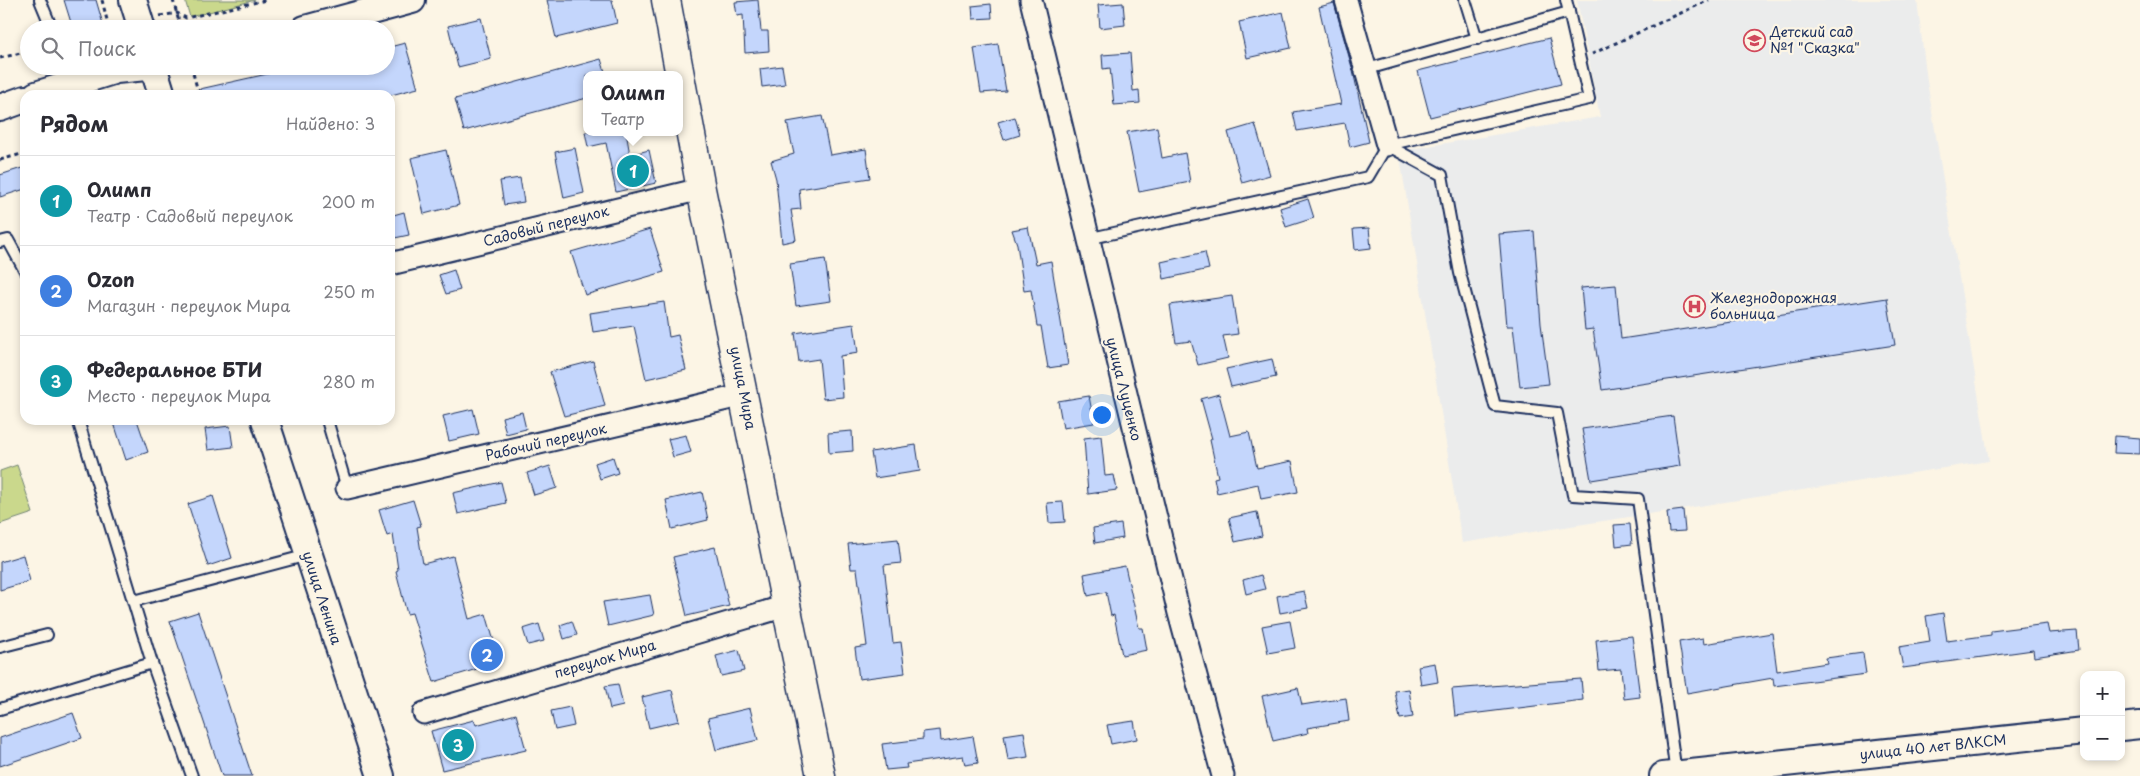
<!DOCTYPE html>
<html lang="ru">
<meta charset="utf-8">
<style>
body{margin:0;font-family:"Playpen Sans",sans-serif;background:#f2f2f3;color:#2b2b33}
.controls{position:absolute;right:15px;bottom:15px;display:grid;overflow:hidden;border-radius:10px;box-shadow:0 2px 8px #0003}
.controls button{width:45px;height:45px;display:grid;place-items:center;padding:0;border:0;border-bottom:1px solid #e1e1e2;background:#fff;color:#2b2b33;font:25px sans-serif}
.you{position:absolute;left:1101px;top:414px;width:18px;height:18px;margin:-12px;border:4px solid #fff;border-radius:50%;background:#1a73e8;box-shadow:0 0 0 8px #1a73e833}
.badge{display:grid;place-items:center;width:32px;height:32px;border-radius:50%;background:#d1495b;color:#fff;font-size:16px;font-weight:700}
.pin{position:absolute;translate:-50% -50%;border:2px solid #fff;box-shadow:0 1px 5px #0006}
.popup{position:absolute;left:583px;top:71px;width:100px;height:65px;box-sizing:border-box;display:grid;place-content:center;border-radius:10px;background:#fff;filter:drop-shadow(0 1px 4px #0005);font-size:16px;white-space:nowrap;color:#7c7c81}
.popup b{font-size:19px;color:#2b2b33}
.popup::after{content:'';position:absolute;left:50%;top:100%;margin-left:-10px;border:10px solid transparent;border-top-color:#fff}
.list{margin:0;padding:0;list-style:none}
h2{display:flex;justify-content:space-between;align-items:center;height:65px;margin:0;padding:0 20px;font-size:21px}
h2 small{font-size:16px;font-weight:400;color:#7c7c81}
.list li{display:grid;grid-template-columns:32px 1fr auto;gap:15px;align-items:center;box-sizing:border-box;height:90px;padding:0 20px;border-top:1px solid #e1e1e2}
.list b{display:block;font-size:19px;white-space:nowrap}
.list p{margin:0;font-size:16px;white-space:nowrap;color:#7c7c81}
.list em{font-size:16px;font-style:normal;color:#7c7c81}
.icon{flex:none;width:28px;height:28px;fill:none;stroke:currentColor;stroke-width:2;stroke-linecap:round;stroke-linejoin:round}
.map{position:relative;flex:none;width:2140px;height:776px;overflow:hidden}
.search{position:absolute;background:#fff;box-shadow:0 2px 8px #0003;left:20px;top:20px;width:375px;height:55px;display:flex;align-items:center;gap:12px;box-sizing:border-box;padding:0 18px;border-radius:28px;color:#7c7c81;font-size:19px}
.panel{position:absolute;background:#fff;box-shadow:0 2px 8px #0003;left:20px;top:90px;width:375px;height:335px;border-radius:15px}
.map>svg:first-child{display:block}
</style>
<div class="map">
<svg width="2140" height="776" viewBox="0 0 2140 776">
<rect width="100%" height="100%" fill="#fcf5e5"/>
<filter id="ink" filterUnits="userSpaceOnUse"><feTurbulence type="fractalNoise" baseFrequency=".02" numOctaves="2"/><feDisplacementMap in="SourceGraphic" scale="10" xChannelSelector="R" yChannelSelector="G"/><feConvolveMatrix kernelMatrix="1 2 1 2 8 2 1 2 1" color-interpolation-filters="sRGB"/></filter>
<g filter="url(#ink)">
<polygon fill="#ebecec" points="1577,0 1917,0 1927,81 1989,461 1462,543 1399,151 1600,117"/>
<g fill="#cad88c" stroke="#728475">
<polygon points="185,0 255,0 190,17"/>
<polygon points="17,465 33,513 0,524 0,471"/>
</g>
<g fill="#c4d6fc" stroke="#1b2f5e">
<polygon points="64,0 96,0 103,24 87,29 73,29"/>
<polygon points="547,0 612,0 617,23 556,38"/>
<polygon points="758,0 761,31 768,31 769,51 745,53 743,15 737,16 735,2"/>
<polygon points="1123,3 1125,25 1100,28 1098,5"/>
<polygon points="1334,3 1353,71 1369,142 1350,147 1345,123 1297,131 1293,112 1341,104 1319,7"/>
<polygon points="991,4 992,18 973,19 972,6"/>
<polygon points="1283,12 1291,48 1247,58 1239,22"/>
<polygon points="481,18 491,59 458,67 448,26"/>
<polygon points="1549,38 1561,84 1430,117 1418,71"/>
<polygon points="405,43 418,88 391,95 200,95 200,89 303,66 386,66 386,48"/>
<polygon points="998,44 1006,91 981,93 974,48"/>
<polygon points="1130,53 1133,91 1139,90 1140,103 1114,105 1110,68 1103,69 1102,55"/>
<polygon points="601,59 606,75 587,75 587,98 464,131 455,99"/>
<polygon points="782,66 785,84 762,87 760,69"/>
<polygon points="822,116 830,155 866,149 870,178 799,189 801,209 791,210 796,240 782,243 776,179 771,161 794,154 787,122"/>
<polygon points="1015,117 1020,135 1004,140 998,122"/>
<polygon points="1255,124 1270,175 1242,183 1228,132"/>
<polygon points="1157,127 1162,158 1185,153 1190,182 1139,192 1127,132"/>
<polygon points="585,132 626,132 630,155 649,150 656,183 616,192 606,143 588,147"/>
<polygon points="575,148 584,193 564,198 555,152"/>
<polygon points="446,150 459,205 424,214 411,158"/>
<polygon points="25,167 25,189 0,197 0,175"/>
<polygon points="520,178 524,202 504,205 500,181"/>
<polygon points="1308,199 1314,218 1286,227 1280,208"/>
<polygon points="404,212 409,235 390,239 390,216"/>
<polygon points="1028,227 1036,264 1051,261 1068,365 1048,368 1041,326 1037,326 1031,290 1024,291 1017,244 1012,230"/>
<polygon points="1369,228 1371,248 1355,250 1353,229"/>
<polygon points="650,229 664,272 585,295 571,252"/>
<polygon points="1534,231 1541,324 1549,384 1520,387 1513,326 1507,326 1499,234"/>
<polygon points="1205,252 1209,269 1164,279 1161,262"/>
<polygon points="825,259 831,301 796,306 790,264"/>
<polygon points="454,270 460,290 446,294 439,275"/>
<polygon points="1616,285 1621,339 1887,298 1895,345 1602,390 1593,329 1585,330 1581,288"/>
<polygon points="1232,296 1238,334 1223,336 1228,358 1198,365 1191,341 1176,343 1170,305"/>
<polygon points="664,302 669,337 678,335 686,370 646,379 634,326 593,332 590,313"/>
<polygon points="854,324 858,353 840,356 843,397 823,399 819,359 799,362 795,333"/>
<polygon points="1272,359 1276,377 1231,387 1226,369"/>
<polygon points="593,361 605,406 564,416 550,372"/>
<polygon points="1219,394 1230,436 1249,432 1257,468 1292,461 1298,492 1261,499 1258,484 1217,493 1214,478 1218,477 1210,440 1212,439 1201,399"/>
<polygon points="1089,396 1094,423 1063,428 1058,401"/>
<polygon points="473,409 479,434 449,441 443,416"/>
<polygon points="522,412 526,429 506,434 502,417"/>
<polygon points="1673,416 1680,466 1591,480 1582,429"/>
<polygon points="113,420 137,420 148,452 126,460"/>
<polygon points="230,426 233,447 208,450 205,429"/>
<polygon points="852,431 853,451 829,453 828,433"/>
<polygon points="686,435 691,452 673,457 668,439"/>
<polygon points="1101,436 1105,476 1114,475 1117,490 1088,494 1084,438"/>
<polygon points="2115,436 2140,438 2140,454 2114,453"/>
<polygon points="916,445 920,471 875,478 871,452"/>
<polygon points="613,457 618,473 600,479 595,463"/>
<polygon points="550,466 557,488 534,495 527,473"/>
<polygon points="501,482 506,503 458,514 453,493"/>
<polygon points="702,492 708,520 672,529 666,500"/>
<polygon points="213,496 232,558 208,566 188,504"/>
<polygon points="413,500 421,526 417,527 423,564 453,556 469,619 486,614 500,662 434,682 412,613 407,614 396,571 398,570 393,534 387,536 379,510"/>
<polygon points="1063,502 1065,522 1049,523 1047,503"/>
<polygon points="1683,510 1685,531 1669,532 1667,512"/>
<polygon points="1257,512 1262,536 1235,542 1229,518"/>
<polygon points="1121,524 1123,538 1095,543 1093,528"/>
<polygon points="1630,524 1632,544 1616,546 1614,525"/>
<polygon points="898,539 901,563 884,565 893,643 901,642 905,673 859,679 855,648 867,646 857,569 851,569 848,544"/>
<polygon points="715,547 729,606 687,616 673,557"/>
<polygon points="23,555 30,581 0,590 0,562"/>
<polygon points="1125,566 1139,628 1143,628 1147,650 1122,655 1114,615 1111,616 1106,592 1088,596 1084,574"/>
<polygon points="1261,575 1265,589 1246,594 1243,580"/>
<polygon points="1304,591 1308,608 1280,613 1277,596"/>
<polygon points="650,595 654,615 608,626 603,602"/>
<polygon points="198,612 252,776 222,776 170,621"/>
<polygon points="1943,613 1947,641 1991,635 1991,631 2047,624 2049,633 2077,631 2079,650 2034,657 2033,650 1903,668 1899,647 1930,642 1926,616"/>
<polygon points="572,621 577,635 564,639 560,625"/>
<polygon points="1290,621 1295,648 1268,653 1262,626"/>
<polygon points="539,624 544,641 528,645 523,629"/>
<polygon points="1772,633 1777,671 1827,663 1826,658 1863,653 1866,674 1774,686 1773,678 1687,693 1679,642 1703,638 1704,644"/>
<polygon points="1632,636 1640,697 1624,699 1621,669 1599,671 1596,640"/>
<polygon points="739,650 744,671 721,676 716,656"/>
<polygon points="1435,663 1438,682 1421,685 1418,666"/>
<polygon points="1581,679 1583,700 1455,716 1452,689"/>
<polygon points="618,684 623,706 610,709 605,686"/>
<polygon points="1298,688 1302,705 1346,698 1349,721 1307,728 1308,733 1273,741 1262,696"/>
<polygon points="1409,689 1413,717 1400,719 1395,691"/>
<polygon points="672,690 679,721 649,728 642,697"/>
<polygon points="570,707 574,726 555,730 551,711"/>
<polygon points="750,708 758,740 716,750 708,718"/>
<polygon points="73,713 82,738 0,766 0,738"/>
<polygon points="516,714 526,750 442,770 431,731 474,720 476,725"/>
<polygon points="1134,721 1137,739 1111,744 1107,725"/>
<polygon points="940,730 941,741 973,736 978,763 965,765 963,756 906,764 907,768 886,770 882,744 923,739 923,732"/>
<polygon points="1024,732 1028,757 1008,760 1004,735"/>
</g>
<g fill="none" stroke-linecap="round" stroke-linejoin="round">
<defs>
<g id="service">
<polyline points="40,0 52,29"/>
<polyline points="1465,0 1477,39"/>
<polyline points="64,66 69,83"/>
<polyline points="1364,70 1569,12 1566,0"/>
<polyline points="1387,145 1442,175 1460,273 1495,406 1557,413 1573,495 1638,499 1676,773"/>
<polyline points="1087,239 1368,177 1387,145 1589,99 1569,12"/>
<polyline points="0,242 8,240 25,271"/>
<polyline points="78,420 152,663 192,776"/>
<polyline points="327,420 347,488"/>
<polyline points="134,601 308,555"/>
<polyline points="0,647 47,635"/>
<polyline points="0,709 152,663"/>
</g>
<g id="minor">
<polyline points="1031,0 1179,613 1223,776"/>
<polyline points="1346,0 1387,145"/>
<polyline points="390,264 701,189"/>
<polyline points="347,488 744,395"/>
<polyline points="424,713 786,606"/>
</g>
<g id="tertiary">
<polyline points="133,0 142,29"/>
<polyline points="305,29 412,0"/>
<polyline points="153,66 162,95"/>
<polyline points="36,95 116,70 156,66"/>
<polyline points="0,108 25,99"/>
<polyline points="265,420 381,776"/>
<polyline points="2121,727 2140,725"/>
<polyline points="1663,776 2084,731"/>
</g>
<polyline id="secondary" points="666,0 701,189 821,776"/>
</defs>
<use href="#service" stroke="#1b2f5e" stroke-width="14"/>
<use href="#minor" stroke="#1b2f5e" stroke-width="25"/>
<use href="#tertiary" stroke="#1b2f5e" stroke-width="30"/>
<use href="#secondary" stroke="#1b2f5e" stroke-width="31"/>
<g stroke="#1b2f5e" stroke-width="3" stroke-dasharray="4 4" stroke-linecap="butt">
<polyline points="102,0 107,20 105,29"/>
<polyline points="173,0 181,29"/>
<polyline points="160,16 177,13 186,18 266,0"/>
<polyline points="111,29 120,26"/>
<polyline points="1592,54 1709,0"/>
<polyline points="0,58 29,51"/>
<polyline points="191,66 199,95"/>
<polyline points="0,160 25,153"/>
</g>
<use href="#service" stroke="#fcf5e5" stroke-width="10"/>
<use href="#minor" stroke="#fcf5e5" stroke-width="21"/>
<use href="#tertiary" stroke="#fcf5e5" stroke-width="26"/>
<use href="#secondary" stroke="#fcf5e5" stroke-width="28"/>
</g>
</g>
<defs>
<symbol id="school-ring" viewBox="-11 -11 22 22"><circle r="9.5" fill="#fcf5e5" stroke="#d1495b" stroke-width="1.5"/><path d="M0-5L7-2L0 1L-7-2ZM-4 1L0 2.5L4 1V4Q0 6-4 4Z" fill="#d1495b"/></symbol>
<symbol id="hospital-ring" viewBox="-11 -11 22 22"><circle r="9.5" fill="#fcf5e5" stroke="#d1495b" stroke-width="1.5"/><path d="M-5-5h3v3.5h4V-5h3V5h-3V1.5h-4V5h-3Z" fill="#d1495b"/></symbol>
</defs>
<g fill-rule="evenodd">
<use href="#school-ring" x="1742" y="28" width="25" height="25"/>
<use href="#hospital-ring" x="1682" y="294" width="25" height="25"/>
</g>
<g text-anchor="middle" stroke-width="4.5" stroke-linejoin="round" paint-order="stroke">
<g font-size="14" fill="#1b2f5e" stroke="#fcf5e5" text-anchor="start">
<text x="1770" y="37">Детский сад<tspan x="1770" dy="16">№1 "Сказка"</tspan></text>
<text x="1710" y="303">Железнодорожная<tspan x="1710" dy="16">больница</tspan></text>
</g>
<g font-size="14" fill="#1b2f5e" stroke="#fcf5e5">
<text transform="translate(546 226) rotate(-14)" y="5">Садовый переулок</text>
<text transform="translate(743 388) rotate(79)" y="5">улица Мира</text>
<text transform="translate(1124 389) rotate(76)" y="5">улица Луценко</text>
<text transform="translate(546 442) rotate(-13)" y="5">Рабочий переулок</text>
<text transform="translate(322 598) rotate(72)" y="5">улица Ленина</text>
<text transform="translate(605 659) rotate(-16)" y="5">переулок Мира</text>
<text transform="translate(1933 747) rotate(-6)" y="5">улица 40 лет ВЛКСМ</text>
</g>
</g>
</svg>
<div class="controls">
<button>+</button>
<button>−</button>
</div>
<div class="you"></div>
<div class="pin badge" style="left:633px;top:171px;background:#0f9aa8">1</div>
<div class="popup"><b>Олимп</b>Театр</div>
<div class="pin badge" style="left:487px;top:655px;background:#3f7fe0">2</div>
<div class="pin badge" style="left:458px;top:745px;background:#0f9aa8">3</div>
<div class="search"><svg class="icon" aria-label="search" viewBox="0 0 24 24"><circle cx="10" cy="10" r="6"/><path d="M15 15l6 6"/></svg>Поиск</div>
<section class="panel">
<h2>Рядом<small>Найдено: 3</small></h2>
<ul class="list">
<li><span class="badge" style="background:#0f9aa8">1</span><div><b>Олимп</b><p>Театр · Садовый переулок</p></div><em>200 m</em></li>
<li><span class="badge" style="background:#3f7fe0">2</span><div><b>Ozon</b><p>Магазин · переулок Мира</p></div><em>250 m</em></li>
<li><span class="badge" style="background:#0f9aa8">3</span><div><b>Федеральное БТИ</b><p>Место · переулок Мира</p></div><em>280 m</em></li>
</ul>
</section>
</div>
